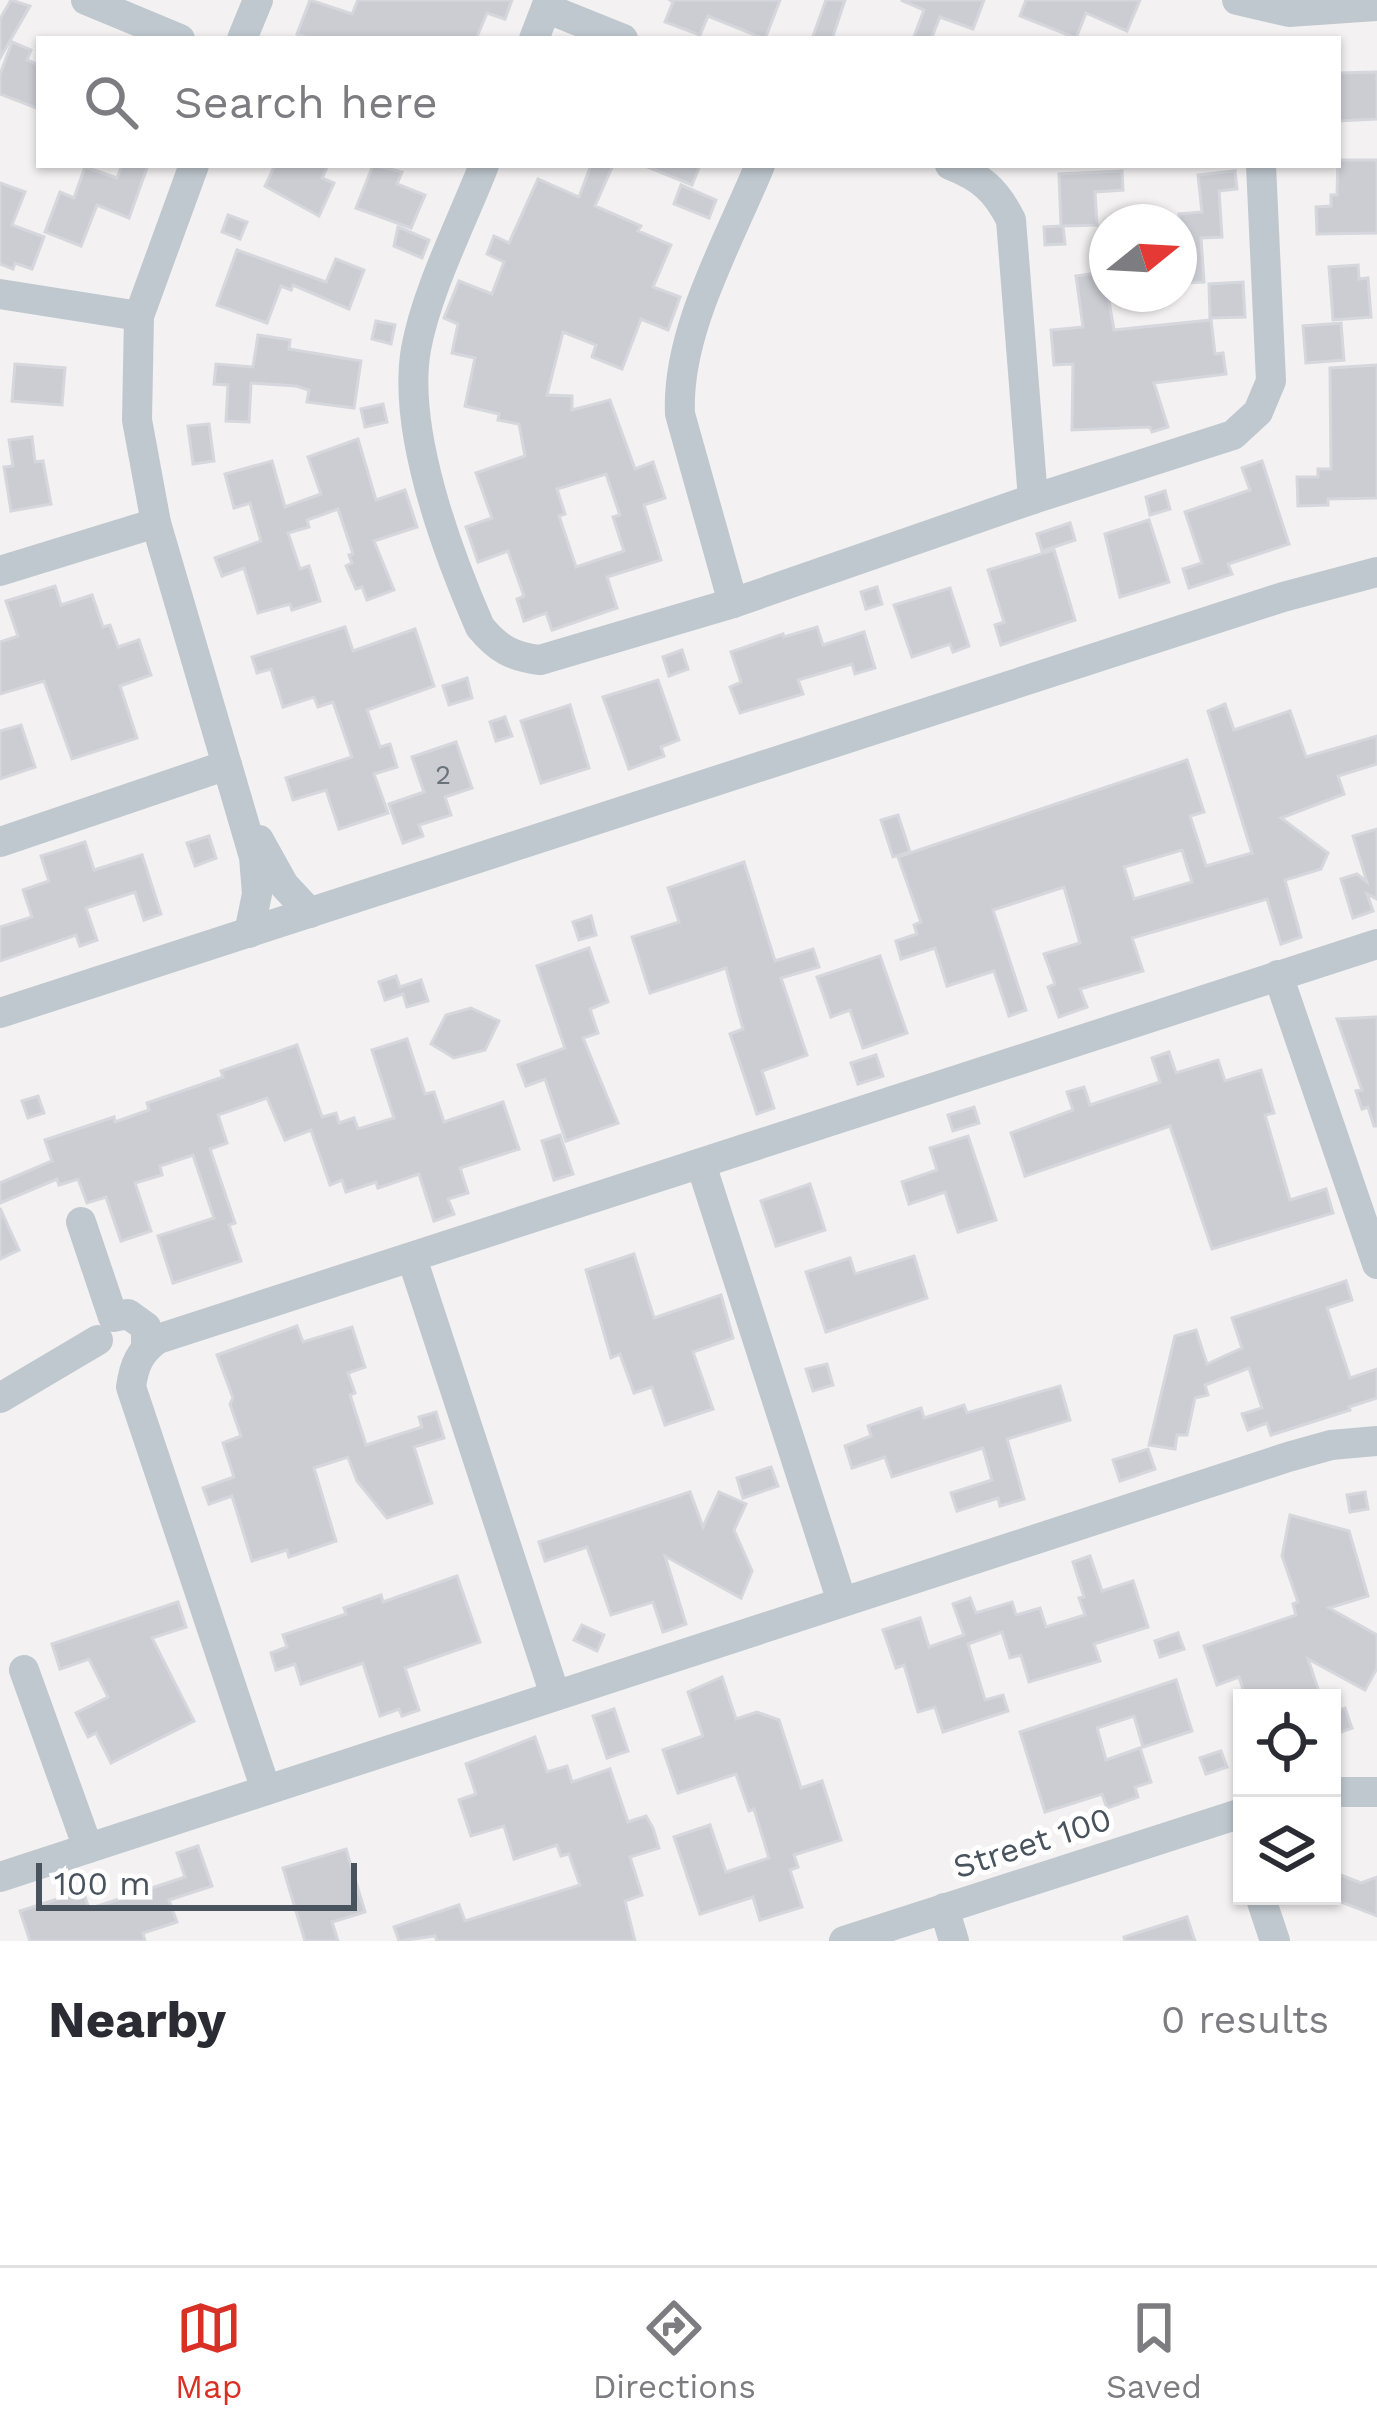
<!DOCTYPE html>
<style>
body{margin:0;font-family:"Work Sans",sans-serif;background:#f7f7f7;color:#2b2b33}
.controls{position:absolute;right:36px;bottom:36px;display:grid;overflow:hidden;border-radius:0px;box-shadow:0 3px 9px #0004}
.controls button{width:108px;height:108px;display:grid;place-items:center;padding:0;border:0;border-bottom:3px solid #e1e1e2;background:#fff;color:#2b2b33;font:60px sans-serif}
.compass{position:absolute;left:1089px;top:204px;width:108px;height:108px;border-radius:50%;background:#fff;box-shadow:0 3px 9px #0004;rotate:72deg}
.scale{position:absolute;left:36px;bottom:30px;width:321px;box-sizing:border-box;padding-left:12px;border:6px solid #49535d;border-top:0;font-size:33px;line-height:42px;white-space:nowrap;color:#49535d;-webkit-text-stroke:9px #fff;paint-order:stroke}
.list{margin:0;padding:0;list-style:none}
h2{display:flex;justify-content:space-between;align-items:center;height:156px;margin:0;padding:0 48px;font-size:51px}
h2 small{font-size:39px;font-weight:400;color:#7c7c81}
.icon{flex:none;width:66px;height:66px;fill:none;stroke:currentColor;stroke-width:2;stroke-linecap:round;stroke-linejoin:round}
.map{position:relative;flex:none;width:1377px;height:1941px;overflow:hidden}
.search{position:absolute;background:#fff;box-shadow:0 3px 9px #0004;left:36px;right:36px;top:36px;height:132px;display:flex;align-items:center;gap:30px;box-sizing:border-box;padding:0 42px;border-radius:0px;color:#7c7c81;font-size:45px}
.sheet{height:324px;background:#fff}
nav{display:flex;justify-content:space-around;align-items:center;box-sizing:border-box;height:168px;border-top:3px solid #e1e1e2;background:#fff;font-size:33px;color:#7c7c81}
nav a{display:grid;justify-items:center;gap:6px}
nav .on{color:#d93025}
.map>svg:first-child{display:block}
</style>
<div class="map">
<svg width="1377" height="1941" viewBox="0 0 1377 1941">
<rect width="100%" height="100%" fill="#f3f1f1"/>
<g fill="#cbcdd3" stroke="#d5d7dc" stroke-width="3" fill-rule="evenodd">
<polygon points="11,0 30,6 0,58 0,19"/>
<polygon points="310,0 352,14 358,0 512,0 505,19 487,13 476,39 311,39 297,34"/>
<polygon points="670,0 780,0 765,39 708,16 700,35 665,22 673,2"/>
<polygon points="826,0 845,0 832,39 812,39"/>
<polygon points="901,0 984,0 973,29 940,17 931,39 913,39 924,10"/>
<polygon points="1026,0 1140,0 1127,31 1086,13 1076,38 1020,16"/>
<polygon points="12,42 31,50 27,60 39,65 39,109 0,94 0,75"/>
<polygon points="1377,72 1377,119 1338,121 1338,73"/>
<polygon points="1338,160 1377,160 1377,233 1317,234 1316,207 1331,206 1331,195 1337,195"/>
<polygon points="122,165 148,165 129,218 97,205 81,246 45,232 60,192 74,198 85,167 117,178"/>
<polygon points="275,165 328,165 322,178 334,183 319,216 265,186"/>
<polygon points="373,165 402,172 397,184 425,195 411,228 356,208"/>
<path d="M 591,165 L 613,165 L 595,206 L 641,226 L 638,231 L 671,245 L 653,287 L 680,297 L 668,330 L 641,319 L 622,369 L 592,357 L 596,345 L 563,332 L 547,395 L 572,396 L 572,410 L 610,400 L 635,469 L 653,462 L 665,498 L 644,505 L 661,560 L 607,577 L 617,608 L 552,630 L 546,613 L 524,621 L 517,599 L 524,596 L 508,551 L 478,562 L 466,527 L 492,518 L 476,473 L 525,456 L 519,424 L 498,420 L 499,414 L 465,406 L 475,358 L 452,353 L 458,324 L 444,318 L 459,281 L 492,294 L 504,262 L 487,254 L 494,236 L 509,243 L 538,179 L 579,197 ZM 606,474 L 620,515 L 613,517 L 624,551 L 576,567 L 559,516 L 565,514 L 557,489 Z"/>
<polygon points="643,165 700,165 692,185"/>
<polygon points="1122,171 1123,190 1095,192 1097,225 1063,226 1065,244 1045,245 1044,227 1061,226 1059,174"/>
<polygon points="1235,171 1237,189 1219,191 1222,237 1201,238 1204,282 1179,283 1179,214 1202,212 1198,175"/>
<polygon points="0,183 25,192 12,225 44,237 32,269 15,263 13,269 0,264"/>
<polygon points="681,185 716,200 709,218 674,204"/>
<polygon points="228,215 247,222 240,239 222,232"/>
<polygon points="398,227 429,240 422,258 394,246"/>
<polygon points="237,250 326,282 336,259 364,270 349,309 293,285 291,290 281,286 267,323 217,305"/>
<polygon points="1358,265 1359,279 1368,278 1371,317 1333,320 1329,267"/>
<polygon points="1104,272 1114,330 1211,320 1215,354 1223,353 1226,374 1154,383 1168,427 1152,432 1150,427 1072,430 1073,364 1054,365 1051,330 1083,327 1076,276"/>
<polygon points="1243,282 1245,317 1210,318 1209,284"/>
<polygon points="376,321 395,325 391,344 372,339"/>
<polygon points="1341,323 1344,360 1306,363 1303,326"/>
<polygon points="258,335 290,340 289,349 361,361 354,408 307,402 309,390 296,386 251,383 249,422 226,421 228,385 214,384 216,364 253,367"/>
<polygon points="15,364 65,368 62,405 12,401"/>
<polygon points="1377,365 1377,498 1328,499 1328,505 1298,506 1297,477 1318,477 1318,469 1331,469 1330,368"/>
<polygon points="383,404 387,422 365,427 361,409"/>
<polygon points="209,424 214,461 193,464 188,426"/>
<polygon points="32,437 35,462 43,461 51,504 11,511 4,467 13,466 9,440"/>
<polygon points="358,439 376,500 405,490 417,527 374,541 394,590 367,600 362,587 356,589 346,566 352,563 349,555 353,554 338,509 307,520 309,527 288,533 300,569 309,566 320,601 292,610 290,604 258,613 244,568 222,576 215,558 261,541 250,503 234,508 225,474 272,461 285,507 321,494 308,457"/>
<polygon points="1262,461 1289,544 1228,564 1232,574 1189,588 1183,569 1202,563 1185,512 1250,490 1242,468"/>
<polygon points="1165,491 1170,509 1150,515 1146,497"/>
<polygon points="1149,520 1169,582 1120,597 1105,534"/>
<polygon points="1070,523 1075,540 1042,551 1037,534"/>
<polygon points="1054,550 1075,620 1001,645 995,625 1004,622 988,570"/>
<polygon points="55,586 61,605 92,595 103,627 110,625 118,647 139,640 151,675 120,686 137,738 72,759 44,681 0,694 0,642 18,636 6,601"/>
<polygon points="877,587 882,604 866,609 861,592"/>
<polygon points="950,588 969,646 953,652 950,644 912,657 894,605"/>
<polygon points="345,627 353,651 415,629 434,686 367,710 380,747 390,744 397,767 374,774 388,813 339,829 326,790 293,800 286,778 352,757 333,702 318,707 314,697 283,707 271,669 257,673 252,657"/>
<polygon points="817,627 823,645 864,632 875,668 855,674 852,664 798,680 803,694 740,713 730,687 741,682 731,652 783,634 784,637"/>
<polygon points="682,650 688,669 669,676 663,657"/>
<polygon points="467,678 472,698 449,705 443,686"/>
<polygon points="658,680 679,740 661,747 664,756 629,769 603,697"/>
<path d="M 1225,704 L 1234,730 L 1290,711 L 1306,757 L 1377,736 L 1377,764 L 1338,776 L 1344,794 L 1281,818 L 1328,853 L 1321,869 L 1285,880 L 1301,937 L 1281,944 L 1267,899 L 1132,938 L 1143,971 L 1080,989 L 1087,1007 L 1059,1017 L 1048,987 L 1055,984 L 1044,954 L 1080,943 L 1064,887 L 993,910 L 1026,1010 L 1009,1016 L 994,971 L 947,986 L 935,948 L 901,959 L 896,941 L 917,934 L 914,925 L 921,922 L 898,857 L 1187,760 L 1204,812 L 1190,816 L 1206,866 L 1252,853 L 1208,711 ZM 1182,850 L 1192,882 L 1134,899 L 1124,867 Z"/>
<polygon points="570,705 589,768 541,783 521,721"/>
<polygon points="505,717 512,736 496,741 490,722"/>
<polygon points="21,725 35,767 0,779 0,731"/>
<polygon points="456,742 472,788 445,797 451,815 419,825 423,836 403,843 389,804 424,792 412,757"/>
<polygon points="898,815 910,852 893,857 881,820"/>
<polygon points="1377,829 1377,899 1367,894 1373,911 1353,918 1341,879 1357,874 1367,882 1353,836"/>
<polygon points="209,836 216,858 195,866 187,843"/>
<polygon points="85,842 94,870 142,855 161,914 144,920 135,892 86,908 97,940 80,946 76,935 0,961 0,927 32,917 23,890 49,881 41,856"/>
<polygon points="744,862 775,961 813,949 819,967 781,978 807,1055 762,1071 774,1108 757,1114 730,1034 743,1029 726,968 650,993 632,937 679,922 668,888"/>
<polygon points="591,916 596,935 579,940 573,922"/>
<polygon points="589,948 608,1002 590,1009 598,1033 583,1038 618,1123 566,1141 545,1079 526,1086 518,1065 565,1048 537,966"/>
<polygon points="880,956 907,1033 863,1048 850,1010 831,1017 817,977"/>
<polygon points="396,976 400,987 421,980 428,1001 407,1007 403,994 385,1000 379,982"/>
<polygon points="471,1008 499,1021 485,1050 454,1058 431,1044 446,1015"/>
<polygon points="1377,1017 1377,1126 1374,1126 1368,1107 1362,1109 1356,1091 1362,1090 1337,1019"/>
<polygon points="407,1039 425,1094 434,1092 444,1122 503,1102 519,1149 460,1168 468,1193 448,1199 454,1214 434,1221 419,1174 378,1188 376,1182 346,1192 342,1180 330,1185 311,1130 285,1140 267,1098 218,1115 227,1143 210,1149 235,1223 229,1225 241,1261 173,1283 158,1236 214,1218 193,1155 160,1166 162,1175 135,1183 151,1231 121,1241 106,1197 87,1203 78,1179 59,1185 57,1179 0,1203 0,1183 52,1161 45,1140 114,1117 115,1122 149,1110 147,1103 223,1077 221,1071 297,1045 322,1117 336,1113 339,1123 354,1118 358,1129 394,1118 372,1050"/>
<polygon points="1169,1052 1176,1073 1218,1060 1225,1081 1261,1070 1274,1113 1265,1115 1290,1200 1326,1189 1333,1213 1212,1249 1170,1126 1025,1176 1011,1133 1073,1110 1067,1092 1084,1087 1090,1105 1160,1082 1152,1058"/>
<polygon points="876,1055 883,1076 858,1084 851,1063"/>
<polygon points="38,1096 44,1113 28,1118 22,1101"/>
<polygon points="974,1107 979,1123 953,1131 948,1115"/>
<polygon points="560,1135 573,1174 554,1180 542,1141"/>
<polygon points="968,1136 996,1220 958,1232 945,1192 909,1204 902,1182 937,1170 930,1148"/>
<polygon points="810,1184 825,1230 776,1246 761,1201"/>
<polygon points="0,1208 19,1250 0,1259"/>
<polygon points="634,1254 654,1318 721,1295 733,1338 693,1352 713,1409 665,1425 652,1387 634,1393 620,1354 611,1358 586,1270"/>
<polygon points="914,1256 927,1298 826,1332 806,1272 850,1258 855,1274"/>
<polygon points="1346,1281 1352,1300 1327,1308 1350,1378 1377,1369 1377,1398 1349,1407 1350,1410 1271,1435 1267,1423 1248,1430 1242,1414 1262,1408 1249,1368 1205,1385 1208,1395 1195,1398 1187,1435 1177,1435 1175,1449 1149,1445 1175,1336 1196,1330 1207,1364 1242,1348 1232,1318"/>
<polygon points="297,1326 303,1342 352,1327 365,1367 348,1373 355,1393 350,1395 366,1445 422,1427 419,1417 436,1412 444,1438 414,1447 432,1503 387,1518 357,1481 348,1457 314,1468 336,1541 289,1557 287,1550 252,1561 232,1496 209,1504 203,1488 234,1477 223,1443 241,1436 230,1404 233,1398 217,1355"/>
<polygon points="827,1364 833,1385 813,1391 806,1369"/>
<polygon points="1060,1386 1070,1420 1007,1439 1024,1499 1000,1506 998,1498 957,1511 951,1493 992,1480 983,1448 892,1477 885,1457 852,1468 845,1446 871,1436 868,1426 921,1408 924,1418 964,1405 967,1413"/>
<polygon points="1148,1449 1155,1469 1120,1481 1113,1460"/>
<polygon points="771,1467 778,1486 743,1498 737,1478"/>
<polygon points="690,1492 703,1527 719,1492 746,1504 734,1530 752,1571 741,1598 665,1556 686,1624 663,1632 653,1602 611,1615 587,1547 545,1561 539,1542"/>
<polygon points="1365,1492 1368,1509 1350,1512 1347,1495"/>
<polygon points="1290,1515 1349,1531 1368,1596 1329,1608 1377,1635 1377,1668 1365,1690 1308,1659 1321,1698 1246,1698 1239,1677 1217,1685 1204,1646 1296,1615 1293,1604 1298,1602 1282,1556"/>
<polygon points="1090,1556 1102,1591 1133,1581 1148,1627 1094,1644 1100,1661 1029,1682 1021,1655 1010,1658 1002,1632 968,1644 985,1700 1003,1695 1008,1711 943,1732 935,1707 918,1712 904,1665 896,1668 883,1630 920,1618 929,1647 964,1635 953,1604 970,1598 976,1613 1012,1602 1016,1615 1040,1608 1046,1627 1085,1615 1079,1598 1084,1597 1073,1562"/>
<polygon points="457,1576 480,1642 405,1668 419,1710 402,1716 399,1709 380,1716 363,1663 301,1684 295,1664 276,1670 271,1653 287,1647 283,1635 346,1614 344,1608 364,1601 381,1595 383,1602"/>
<polygon points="178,1602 186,1627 152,1638 194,1721 111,1763 96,1733 88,1737 76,1713 108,1697 89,1659 60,1669 52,1644"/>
<polygon points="582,1625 604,1635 597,1651 574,1640"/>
<polygon points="1178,1633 1184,1649 1160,1657 1155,1641"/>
<polygon points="722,1677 736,1719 757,1712 779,1720 801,1788 822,1781 841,1840 794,1855 798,1867 790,1870 802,1907 760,1920 753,1897 700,1914 674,1837 710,1825 726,1872 769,1858 754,1809 749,1811 736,1774 678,1793 663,1750 703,1736 688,1692"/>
<polygon points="1176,1680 1192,1731 1143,1747 1134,1716 1097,1728 1106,1760 1140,1748 1151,1782 1135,1787 1138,1797 1107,1808 1102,1794 1045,1812 1020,1732"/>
<polygon points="1345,1708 1352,1728 1336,1734 1332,1712"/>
<polygon points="614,1709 628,1751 607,1758 593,1716"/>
<polygon points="535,1737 547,1772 567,1766 572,1782 610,1769 628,1822 646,1816 653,1828 659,1848 630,1857 642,1895 625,1901 635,1941 437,1941 435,1936 399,1941 394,1927 459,1905 465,1921 580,1885 569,1854 561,1856 557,1845 514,1859 504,1826 471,1836 459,1800 476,1794 466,1764"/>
<polygon points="1221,1751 1227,1767 1206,1774 1200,1758"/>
<polygon points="198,1846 212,1886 169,1900 177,1922 143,1933 145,1941 30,1941 20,1911 83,1891 89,1909 185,1877 177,1853"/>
<polygon points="346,1849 365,1912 332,1922 338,1941 305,1941 283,1868"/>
<polygon points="1338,1874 1361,1883 1377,1877 1377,1916 1331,1898"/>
<polygon points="1187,1917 1195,1941 1125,1941 1124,1937"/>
</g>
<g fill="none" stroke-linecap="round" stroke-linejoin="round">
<g stroke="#bfc8cf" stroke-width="30">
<polyline points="86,0 180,39"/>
<polyline points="1237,0 1289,12 1377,6"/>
<polyline points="546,8 623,39"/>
<polyline points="242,39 258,0"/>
<polyline points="534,39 549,0"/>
<polyline points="194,165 139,316 137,420 156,523 254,857 257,894 249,933"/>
<path d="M 484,165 C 462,222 427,289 416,349 C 402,430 447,551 480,627 C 498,649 513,657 540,660 L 733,603 L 1033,499 L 1233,435 L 1258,412 L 1271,381 L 1261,165"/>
<path d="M 950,165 C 981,177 996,190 1011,220 L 1033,499"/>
<polyline points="0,294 139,316"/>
<polyline points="0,571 156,523"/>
<path d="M 733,603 L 680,414 C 676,332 729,241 760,165"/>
<polyline points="259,840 284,885 310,913"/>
<polyline points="0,842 227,765"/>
<polyline points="1278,975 1377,1264"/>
<polyline points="0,1013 1283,597 1377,572"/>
<polyline points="701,1164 842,1602"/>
<polyline points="81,1222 113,1317 128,1314 146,1327 146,1347"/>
<polyline points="412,1258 555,1695"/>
<polyline points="0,1398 98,1340"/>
<polyline points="24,1670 88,1848"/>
<path d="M 266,1790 L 131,1387 C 134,1365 140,1351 158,1339 L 1377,944"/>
<polyline points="1332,1792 1377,1792"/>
<polyline points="0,1877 1288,1457 1331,1445 1377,1441"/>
<polyline points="1260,1896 1275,1941"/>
<polyline points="944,1908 954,1941"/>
<polyline points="844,1941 1242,1813"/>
</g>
</g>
<g text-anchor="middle" stroke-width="10" stroke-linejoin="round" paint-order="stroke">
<g font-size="27" fill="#6a727a">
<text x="443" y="784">2</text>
</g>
<g font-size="33" fill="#49535d" stroke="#fff">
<text transform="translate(1032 1842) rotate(-18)" y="12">Street 100</text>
</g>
</g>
</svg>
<div class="controls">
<button><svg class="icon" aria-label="locate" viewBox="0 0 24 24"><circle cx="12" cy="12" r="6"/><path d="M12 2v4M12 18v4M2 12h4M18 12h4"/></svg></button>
<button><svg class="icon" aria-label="layers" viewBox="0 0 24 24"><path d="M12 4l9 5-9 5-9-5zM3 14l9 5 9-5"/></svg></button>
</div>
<svg class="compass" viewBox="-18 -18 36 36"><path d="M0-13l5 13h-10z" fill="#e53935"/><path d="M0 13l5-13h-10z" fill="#7c7c81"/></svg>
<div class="scale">100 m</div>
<div class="search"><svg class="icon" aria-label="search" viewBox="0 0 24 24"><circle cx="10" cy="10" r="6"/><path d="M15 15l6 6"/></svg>Search here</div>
</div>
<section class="sheet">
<h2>Nearby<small>0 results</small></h2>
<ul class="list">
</ul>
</section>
<nav>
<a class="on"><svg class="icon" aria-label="map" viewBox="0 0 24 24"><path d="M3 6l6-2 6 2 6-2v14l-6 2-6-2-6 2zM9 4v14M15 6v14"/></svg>Map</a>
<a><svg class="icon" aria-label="directions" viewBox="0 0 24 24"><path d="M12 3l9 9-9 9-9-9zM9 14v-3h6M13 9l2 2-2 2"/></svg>Directions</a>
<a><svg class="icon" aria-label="saved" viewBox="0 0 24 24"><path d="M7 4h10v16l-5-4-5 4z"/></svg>Saved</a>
</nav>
